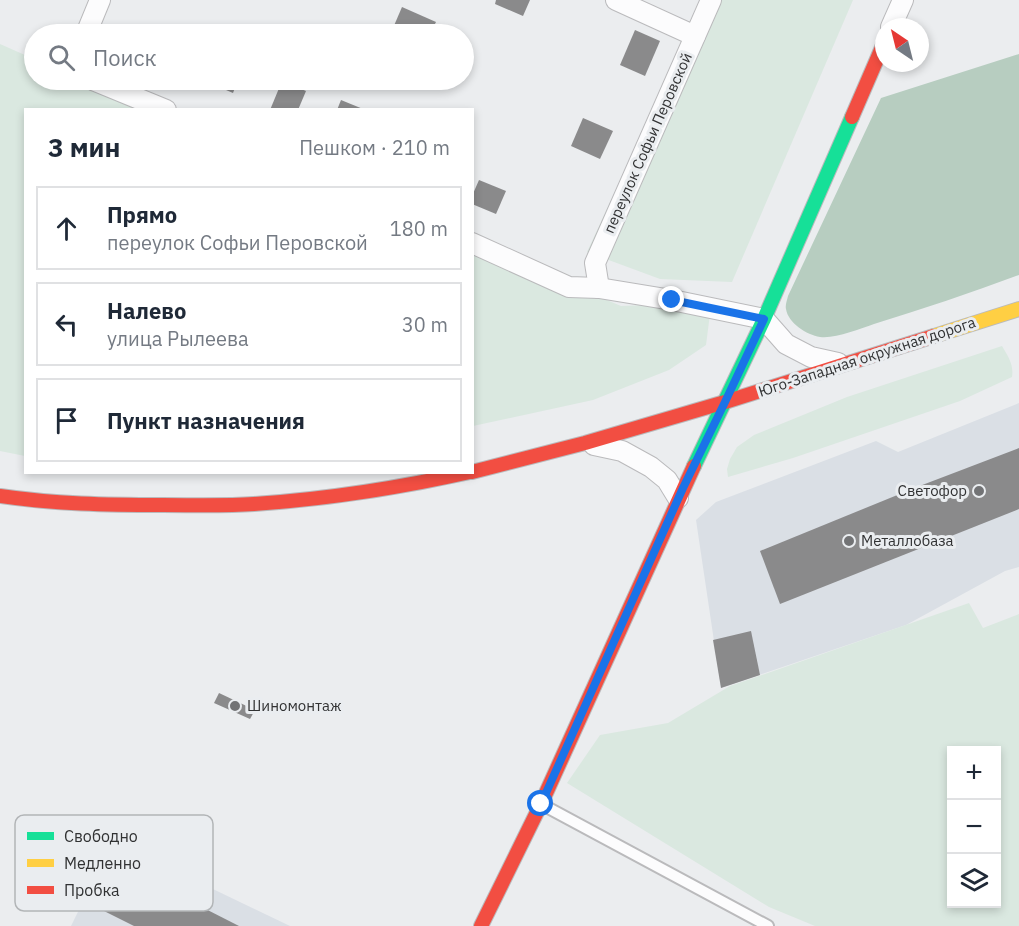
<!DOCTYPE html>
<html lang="ru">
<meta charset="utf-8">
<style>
body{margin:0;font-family:"IBM Plex Sans",sans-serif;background:#f6f6f7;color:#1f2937}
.controls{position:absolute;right:18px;bottom:18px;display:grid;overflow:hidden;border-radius:0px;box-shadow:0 3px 9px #0003}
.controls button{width:54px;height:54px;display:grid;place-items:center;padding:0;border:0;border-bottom:2px solid #e0e1e3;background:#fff;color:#1f2937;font:30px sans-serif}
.compass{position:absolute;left:875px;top:18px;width:54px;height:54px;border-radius:50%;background:#fff;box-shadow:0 3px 9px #0003;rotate:325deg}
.stop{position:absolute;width:18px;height:18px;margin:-14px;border:4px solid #1a73e8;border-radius:50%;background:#fff}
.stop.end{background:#1a73e8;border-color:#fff;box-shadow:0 2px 6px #0008}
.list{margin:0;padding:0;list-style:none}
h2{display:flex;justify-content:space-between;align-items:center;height:78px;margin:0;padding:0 24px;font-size:26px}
h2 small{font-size:20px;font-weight:400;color:#747a83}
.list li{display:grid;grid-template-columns:39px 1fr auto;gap:18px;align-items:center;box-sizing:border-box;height:84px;margin:0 12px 12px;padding:0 12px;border:2px solid #e0e1e3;border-radius:0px}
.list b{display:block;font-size:22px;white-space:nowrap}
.list p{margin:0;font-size:20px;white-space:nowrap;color:#747a83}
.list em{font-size:20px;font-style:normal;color:#747a83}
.icon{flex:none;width:33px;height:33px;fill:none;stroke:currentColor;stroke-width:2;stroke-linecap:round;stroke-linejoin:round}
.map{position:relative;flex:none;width:1019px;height:926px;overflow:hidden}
.search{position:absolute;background:#fff;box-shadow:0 3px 9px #0003;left:24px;top:24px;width:450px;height:66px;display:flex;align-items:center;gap:15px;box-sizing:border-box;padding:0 21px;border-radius:33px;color:#747a83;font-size:22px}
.panel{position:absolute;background:#fff;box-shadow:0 3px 9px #0003;left:24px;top:108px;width:450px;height:366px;border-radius:0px}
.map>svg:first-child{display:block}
</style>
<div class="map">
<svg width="1019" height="926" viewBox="0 0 1019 926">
<rect width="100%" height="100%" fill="#ebedef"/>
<g fill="#dadfe5">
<polygon points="1019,403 1019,567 1005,571 906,625 721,688 696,520 716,502 876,441 898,452"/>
<polygon points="113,841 290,926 71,926"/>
</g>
<g fill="#dae8e0" fill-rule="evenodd">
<polygon points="704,0 853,0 732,282 660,279 587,252"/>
<polygon points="0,44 34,59 34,80 84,80 155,109 26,110 25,456 0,451"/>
<polygon points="472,243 621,306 676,304 710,314 706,345 669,370 593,400 473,426"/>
<path d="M 1002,346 C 1008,356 1014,365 1012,377 L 960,401 L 793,458 L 728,477 L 727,469 L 730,459 L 737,447 L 754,435 L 847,397 Z"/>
<path d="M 969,603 L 983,628 L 1019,614 L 1019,926 L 815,926 L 769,907 L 567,783 L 600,735 L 668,723 L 730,686 ZM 996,750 L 996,904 L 952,904 L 952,750 Z"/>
</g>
<path fill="#b7cdc0" d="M 1019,54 L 1019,275 C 971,293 923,309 874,324 C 859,329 835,339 820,337 C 807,335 788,323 786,309 C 785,306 787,300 788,296 L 881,98 Z"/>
<g fill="#8a8a8b">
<polygon points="496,0 530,0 523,16 495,4"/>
<polygon points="402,7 436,22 430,34 408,34 393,28"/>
<polygon points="635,30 660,41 645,76 620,65"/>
<polygon points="206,80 238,80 233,93 205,81"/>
<polygon points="282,81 306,91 298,110 270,110"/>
<polygon points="341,100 363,109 363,110 337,110"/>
<polygon points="583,118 613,131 600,159 571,146"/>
<polygon points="479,180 506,191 496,214 472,204 472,196"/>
<polygon points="1019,448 1019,509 780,604 760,551 917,487"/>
<polygon points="751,631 760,675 721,688 713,640"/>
<polygon points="219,693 255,710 250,719 214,703"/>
<polygon points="123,867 239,926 134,926 102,910"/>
</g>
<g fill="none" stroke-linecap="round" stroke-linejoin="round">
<defs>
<polyline id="lane" points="541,804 768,926"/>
<g id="street">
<polyline points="616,0 695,36"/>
<polyline points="891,27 903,0"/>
<polyline points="86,34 100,0"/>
<polyline points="93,80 166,110"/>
<polyline points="472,243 569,287 599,288 672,300 764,319 786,344 811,357 838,363"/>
<polyline points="599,288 595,263 711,0"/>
<polyline points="594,445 622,451 651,467 667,480 678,498"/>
</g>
<polyline id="fast" points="694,466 764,319 852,117"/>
<polyline id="slow" points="934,336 1019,309"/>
<g id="jam">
<polyline points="852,117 884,43"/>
<polyline points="472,472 585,443 725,402 934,336"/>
<path d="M 0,496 C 54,504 108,505 163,505 C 194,505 224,506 254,504 C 327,499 399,488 470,472"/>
<polyline points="481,926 541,804 694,466"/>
</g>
</defs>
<use href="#lane" stroke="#bababc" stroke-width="14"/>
<use href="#street" stroke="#bababc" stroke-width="22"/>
<use href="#fast" stroke="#bababc" stroke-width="16"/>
<use href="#slow" stroke="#bababc" stroke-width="16"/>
<use href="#jam" stroke="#bababc" stroke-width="16"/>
<use href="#lane" stroke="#fcfcfd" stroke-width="10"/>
<use href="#street" stroke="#fcfcfd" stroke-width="20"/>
<use href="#fast" stroke="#16e098" stroke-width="14"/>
<use href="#slow" stroke="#ffcf43" stroke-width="14"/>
<use href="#jam" stroke="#f24e42" stroke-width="14"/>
</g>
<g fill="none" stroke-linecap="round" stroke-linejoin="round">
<polyline stroke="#1a73e8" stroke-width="8" points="541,804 683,488 725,402 764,319 672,300"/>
</g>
<g fill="#727375" stroke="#eaedf0" stroke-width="2">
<circle cx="979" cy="491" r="6"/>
<circle cx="849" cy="541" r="6"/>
<circle cx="235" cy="706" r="6"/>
</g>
<g text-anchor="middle" stroke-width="6" stroke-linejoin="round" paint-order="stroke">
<g font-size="15" fill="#313233" stroke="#eaedf0">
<text transform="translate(648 143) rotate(-66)" y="5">переулок Софьи Перовской</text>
<text transform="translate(867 357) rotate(-18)" y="5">Юго-Западная окружная дорога</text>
</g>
<g font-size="15" fill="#313233" stroke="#eaedf0" text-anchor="start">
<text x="967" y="496" text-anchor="end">Светофор</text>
<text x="861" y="546">Металлобаза</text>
<text x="247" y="711">Шиномонтаж</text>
</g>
</g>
<rect x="15" y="815" width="198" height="96" rx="9" fill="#eaedf0" stroke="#b2b5b7" stroke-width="1.5"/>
<rect x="27" y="832" width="27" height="8" fill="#16e098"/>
<rect x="27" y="859" width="27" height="8" fill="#ffcf43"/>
<rect x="27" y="886" width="27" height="8" fill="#f24e42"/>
<g font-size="16" fill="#313233">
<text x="64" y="842">Свободно</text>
<text x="64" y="869">Медленно</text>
<text x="64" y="896">Пробка</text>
</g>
</svg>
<div class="controls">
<button>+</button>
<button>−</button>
<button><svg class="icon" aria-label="layers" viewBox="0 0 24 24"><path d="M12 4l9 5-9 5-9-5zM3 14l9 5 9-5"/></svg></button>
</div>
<svg class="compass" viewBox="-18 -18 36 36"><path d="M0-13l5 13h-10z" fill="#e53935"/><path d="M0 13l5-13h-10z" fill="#747a83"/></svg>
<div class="stop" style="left:541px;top:804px"></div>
<div class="stop end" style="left:672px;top:300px"></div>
<div class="search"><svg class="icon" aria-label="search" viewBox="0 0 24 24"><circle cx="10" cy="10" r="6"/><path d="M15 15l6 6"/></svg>Поиск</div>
<section class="panel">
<h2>3 мин<small>Пешком · 210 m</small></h2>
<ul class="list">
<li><svg class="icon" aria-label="ahead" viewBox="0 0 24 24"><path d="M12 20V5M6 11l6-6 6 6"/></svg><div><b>Прямо</b><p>переулок Софьи Перовской</p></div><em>180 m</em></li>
<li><svg class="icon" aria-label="left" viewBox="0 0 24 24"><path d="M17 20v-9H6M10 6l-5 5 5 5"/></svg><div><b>Налево</b><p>улица Рылеева</p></div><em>30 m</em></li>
<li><svg class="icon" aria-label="arrive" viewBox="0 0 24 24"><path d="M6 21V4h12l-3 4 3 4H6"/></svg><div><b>Пункт назначения</b></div></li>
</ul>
</section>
</div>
